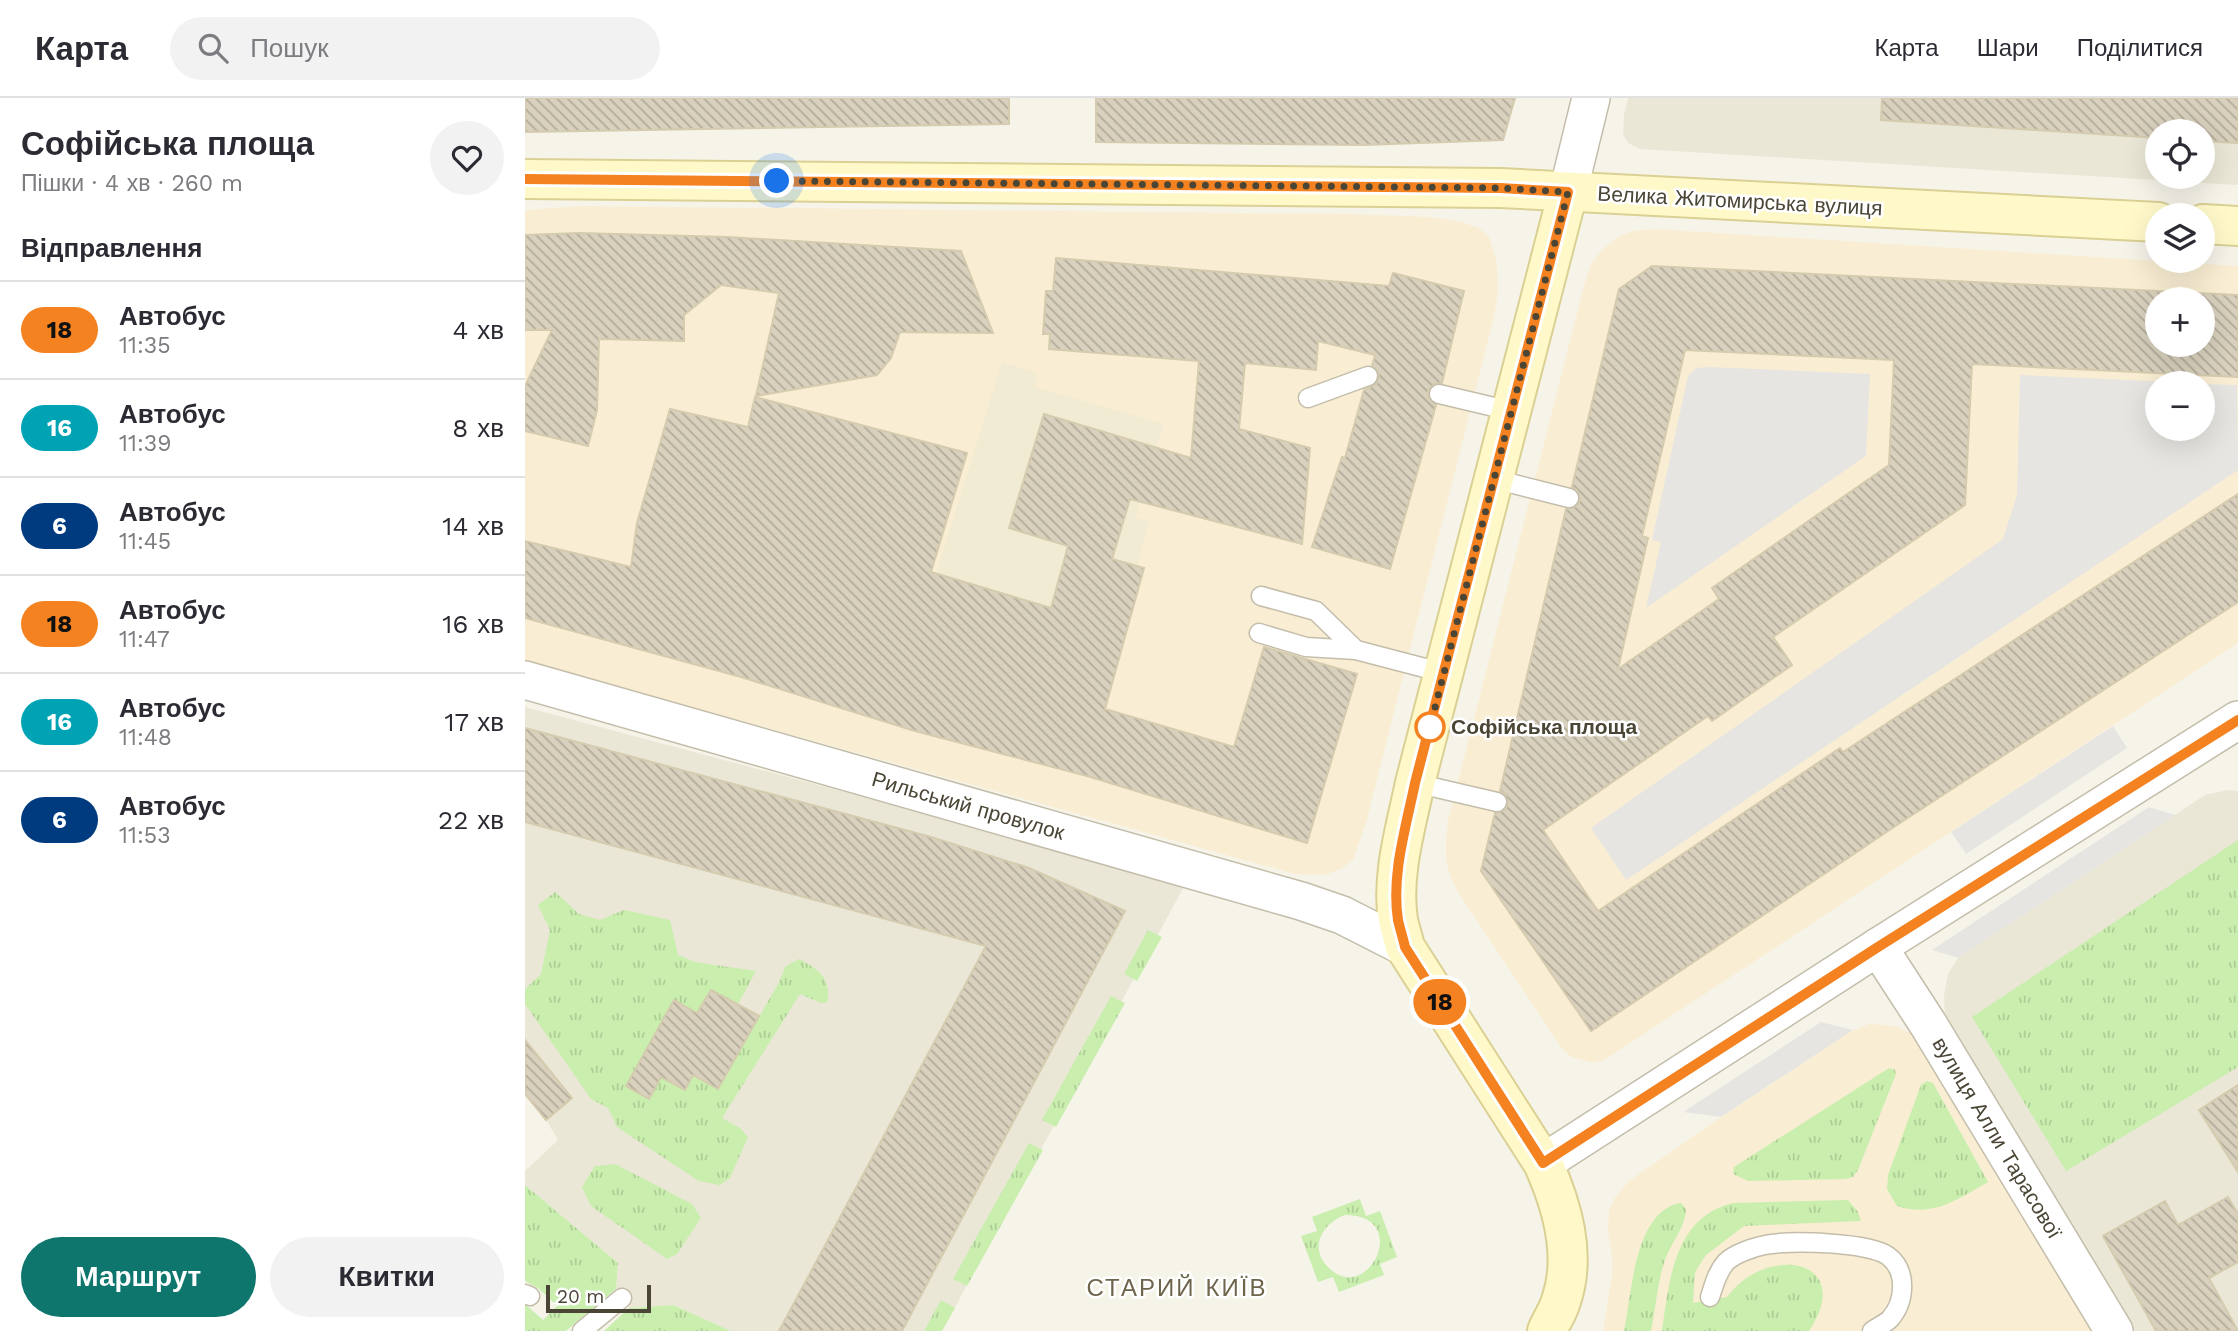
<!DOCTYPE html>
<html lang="uk">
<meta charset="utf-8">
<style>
:root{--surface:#fff;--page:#f2f2f3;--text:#2b2b33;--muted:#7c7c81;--line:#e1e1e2;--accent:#0f766e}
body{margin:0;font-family:"Work Sans",sans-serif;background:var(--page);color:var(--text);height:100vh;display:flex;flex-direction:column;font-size:26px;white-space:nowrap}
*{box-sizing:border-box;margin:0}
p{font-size:23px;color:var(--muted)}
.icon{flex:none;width:38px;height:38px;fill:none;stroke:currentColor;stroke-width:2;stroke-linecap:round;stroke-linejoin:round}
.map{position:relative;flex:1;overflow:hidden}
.sheet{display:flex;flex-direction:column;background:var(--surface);width:525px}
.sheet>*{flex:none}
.badge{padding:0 14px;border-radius:23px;font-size:24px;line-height:46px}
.controls{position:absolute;left:1620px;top:21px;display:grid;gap:14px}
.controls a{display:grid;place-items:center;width:70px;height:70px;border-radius:50%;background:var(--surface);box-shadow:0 7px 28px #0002;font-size:35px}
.scale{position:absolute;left:21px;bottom:18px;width:105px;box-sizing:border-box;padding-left:7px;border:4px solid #4b4536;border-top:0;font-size:19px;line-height:24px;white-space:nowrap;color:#4b4536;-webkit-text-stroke:5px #fff;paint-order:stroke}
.you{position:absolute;width:35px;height:35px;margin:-18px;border:5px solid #fff;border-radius:50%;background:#1a73e8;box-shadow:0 0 0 10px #1a73e833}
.map>.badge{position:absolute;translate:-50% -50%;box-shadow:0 0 0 4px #fff}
h2{padding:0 21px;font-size:26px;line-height:63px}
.round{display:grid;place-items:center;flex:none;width:74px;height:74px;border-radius:37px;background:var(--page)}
.headline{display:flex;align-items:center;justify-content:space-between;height:119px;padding:0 21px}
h1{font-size:33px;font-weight:600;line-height:52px}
.action{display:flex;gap:14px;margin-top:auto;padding:14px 21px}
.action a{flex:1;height:80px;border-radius:42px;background:var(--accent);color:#fff;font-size:28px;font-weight:600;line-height:80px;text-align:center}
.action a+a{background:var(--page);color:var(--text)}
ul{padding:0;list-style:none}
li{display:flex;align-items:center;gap:21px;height:98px;padding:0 21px;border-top:2px solid var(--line)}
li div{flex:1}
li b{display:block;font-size:26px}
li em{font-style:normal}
li .badge{min-width:77px;font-weight:700;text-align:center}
header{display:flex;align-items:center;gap:42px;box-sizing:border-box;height:98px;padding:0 35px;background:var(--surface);border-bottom:2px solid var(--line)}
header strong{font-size:33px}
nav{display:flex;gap:38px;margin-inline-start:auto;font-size:24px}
.search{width:490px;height:63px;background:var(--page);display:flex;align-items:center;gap:18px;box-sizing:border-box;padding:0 24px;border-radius:38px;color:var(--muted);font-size:26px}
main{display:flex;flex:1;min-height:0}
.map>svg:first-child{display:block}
.residential{fill:#eae7d6;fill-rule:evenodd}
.commercial{fill:#f9eed3;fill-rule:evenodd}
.education{fill:#f0ebd2}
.grass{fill:url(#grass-tufts);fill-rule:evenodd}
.parking{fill:#e7e5e1}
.building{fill:url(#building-back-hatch);stroke:#d5cbaf;stroke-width:2;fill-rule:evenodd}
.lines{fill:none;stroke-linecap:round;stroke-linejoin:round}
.lane-casing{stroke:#c3bdaa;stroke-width:21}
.street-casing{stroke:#c3bdaa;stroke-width:40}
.secondary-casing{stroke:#dbd094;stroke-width:42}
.lane{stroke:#fff;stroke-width:18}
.street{stroke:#fff;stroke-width:37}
.secondary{stroke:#fff9ca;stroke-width:38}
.line-casing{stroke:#fff;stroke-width:16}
.line{stroke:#f58220;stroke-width:10}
.walk{stroke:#4b4536;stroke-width:7;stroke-dasharray:0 12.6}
.stop-dot{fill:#fff;stroke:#f58220;stroke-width:3.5}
.labels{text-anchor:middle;stroke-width:5;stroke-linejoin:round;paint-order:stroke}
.street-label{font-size:21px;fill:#4b4536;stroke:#fff}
.stop-label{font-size:21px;font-weight:bold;fill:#4b4536;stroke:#fff;text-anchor:start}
.quarter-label{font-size:24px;letter-spacing:2px;fill:#6f654c;stroke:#fff}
</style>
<header>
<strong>Карта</strong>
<div class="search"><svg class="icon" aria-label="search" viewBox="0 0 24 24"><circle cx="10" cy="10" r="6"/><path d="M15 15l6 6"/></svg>Пошук</div>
<nav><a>Карта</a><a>Шари</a><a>Поділитися</a></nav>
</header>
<main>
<section class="sheet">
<div class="headline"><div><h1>Софійська площа</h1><p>Пішки · 4 хв · 260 m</p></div><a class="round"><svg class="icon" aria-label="heart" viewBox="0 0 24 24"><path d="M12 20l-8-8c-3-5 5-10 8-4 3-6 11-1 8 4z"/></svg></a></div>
<h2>Відправлення</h2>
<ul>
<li><span class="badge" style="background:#f58220;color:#111">18</span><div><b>Автобус</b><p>11:35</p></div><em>4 хв</em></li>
<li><span class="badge" style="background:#00a3b4;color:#fff">16</span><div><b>Автобус</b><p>11:39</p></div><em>8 хв</em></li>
<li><span class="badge" style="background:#003b80;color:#fff">6</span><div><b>Автобус</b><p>11:45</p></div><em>14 хв</em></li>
<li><span class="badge" style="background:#f58220;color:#111">18</span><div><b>Автобус</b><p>11:47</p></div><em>16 хв</em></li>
<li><span class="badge" style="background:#00a3b4;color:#fff">16</span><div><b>Автобус</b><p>11:48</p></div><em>17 хв</em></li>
<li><span class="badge" style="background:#003b80;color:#fff">6</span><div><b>Автобус</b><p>11:53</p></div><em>22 хв</em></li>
</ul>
<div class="action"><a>Маршрут</a><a>Квитки</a></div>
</section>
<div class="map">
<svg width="1713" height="1233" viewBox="0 0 1713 1233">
<defs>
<pattern id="grass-tufts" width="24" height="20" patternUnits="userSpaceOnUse" patternTransform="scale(1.75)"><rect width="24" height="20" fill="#c9eeae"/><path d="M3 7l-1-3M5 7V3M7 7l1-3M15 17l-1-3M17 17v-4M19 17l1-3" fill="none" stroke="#aecd96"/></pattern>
<pattern id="building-back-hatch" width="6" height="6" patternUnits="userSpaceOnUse" patternTransform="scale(1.75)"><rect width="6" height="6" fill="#d9d1bd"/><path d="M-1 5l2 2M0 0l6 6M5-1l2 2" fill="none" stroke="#b2ab9a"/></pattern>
</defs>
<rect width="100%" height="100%" fill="#f6f4e9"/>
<g class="residential">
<path d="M1103,0H1713V87L1115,51L1103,45L1098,36L1099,17ZM1633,33H1678V79H1633Z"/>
<polygon points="0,609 661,785 417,1233 206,1233 148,1207 104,1210 91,1191 93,1165 0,1087 0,1073 33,1042 21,1022 0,996"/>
<polygon points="1703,692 1713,693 1713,1233 1608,1233 1425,930 1420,915 1419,898 1423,876 1433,860 1680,697"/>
</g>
<g class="commercial">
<polygon points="59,108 822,116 907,119 936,124 954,130 964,139 972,165 973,194 969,219 841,725 828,762 816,771 800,777 770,776 0,563 0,112"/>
<path d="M1130,131L1713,168V545L1081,961L1069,965L1047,959L1037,951L934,796L926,780L921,762V742L923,723L1060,184L1066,166L1076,153L1092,139L1108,133ZM1633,201H1678V247H1633ZM1633,285H1678V331H1633Z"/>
<polygon points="1344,926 1370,928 1387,936 1401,952 1572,1233 1078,1233 1087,1177 1087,1159 1083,1134 1084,1112 1091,1098 1104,1083 1196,1019 1328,932"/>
</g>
<polygon class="education" points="477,264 512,275 509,289 639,326 610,420 624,424 608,485 526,510 411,476"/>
<g class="grass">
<polygon points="1713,742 1713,969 1541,1073 1447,919"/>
<path d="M30,794L54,816L75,822L99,812L145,822L153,857L170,864L231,873L213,906L186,892L172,915L149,902L101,988L124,1001L136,979L160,992L168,977L193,991L253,886L261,868L274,861C293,871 307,880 302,904L296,905L275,896L197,1020L215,1030L223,1039L205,1080L195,1087L174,1083L92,1029L83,1010L66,1001L0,906V891L16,876L25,832L13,807Z"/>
<polygon points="623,832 637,839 612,883 599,876"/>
<polygon points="586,898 600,905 531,1029 517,1022"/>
<polygon points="1364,970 1370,972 1371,976 1333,1072 1328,1079 1320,1081 1223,1083 1208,1076 1209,1069"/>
<path d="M1402,983L1408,985L1463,1084C1433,1101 1408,1120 1372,1108L1362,1091L1363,1077L1396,987Z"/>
<polygon points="504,1045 518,1052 442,1188 428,1181"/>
<polygon points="90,1066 167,1106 176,1120 152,1156 142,1161 66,1108 57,1089 70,1068"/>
<polygon points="0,1087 93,1165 91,1191 41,1233 0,1233 0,1206 18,1222 32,1208 13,1190 0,1183"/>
<path d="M835,1101L841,1118L855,1113L872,1159L855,1166L859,1177L814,1194L808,1179L793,1184L776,1138L792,1133L787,1119ZM820,1117C889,1117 841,1211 802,1168C784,1149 798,1125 820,1117Z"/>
<path d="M1323,1102L1333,1114L1336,1123L1219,1128L1181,1157L1170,1174L1168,1205L1202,1199C1243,1144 1332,1162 1284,1233H1137C1144,1183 1149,1119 1208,1105Z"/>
<path d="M1156,1105L1161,1111C1161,1128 1146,1145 1140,1162C1132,1185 1131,1210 1126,1233H1099C1107,1196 1109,1112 1156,1105Z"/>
<polygon points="416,1202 430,1210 417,1233 399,1233"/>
<polygon points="148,1207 206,1233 79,1233 104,1210"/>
</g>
<g class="parking">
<polygon points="1183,269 1345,276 1341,358 1121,510 1136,444 1127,442 1163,278 1171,270"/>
<polygon points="1495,277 1669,285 1633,285 1633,331 1678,331 1678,286 1712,287 1713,372 1101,782 1066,730 1478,441 1492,397"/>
<polygon points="1588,628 1602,650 1441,756 1426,734"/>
<polygon points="1624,709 1650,717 1433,860 1407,852"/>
<polygon points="1296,924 1328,932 1196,1019 1158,1014"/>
</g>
<g class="building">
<polygon points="0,0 484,0 484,26 0,34"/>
<polygon points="571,0 990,0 978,42 838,47 571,44"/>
<polygon points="1357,0 1713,0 1713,45 1678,43 1678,33 1633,33 1633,40 1356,22"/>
<polygon points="54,135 203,139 436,153 468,235 375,234 366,260 352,277 231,298 254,195 196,187 159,217 159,243 74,241 72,312 63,348 0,333 0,288 27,232 0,232 0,137"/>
<polygon points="531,160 864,188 868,175 939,193 917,285 910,285 903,293 903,300 911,307 865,471 787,449 817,359 820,360 839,292 851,286 854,279 853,273 847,268 850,257 793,243 791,272 720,265 714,331 785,350 777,446 605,401 587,461 619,470 580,611 709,649 739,549 832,576 782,745 562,678 390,633 216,579 0,520 0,443 106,469 112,425 145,311 223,329 230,299 442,355 406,474 526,510 543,448 484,430 519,316 666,360 674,263 524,251 525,236 518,236 521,193 528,193"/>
<path d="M1127,168L1713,197V279L1447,266L1440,407L1248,539L1267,567L1187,623L1183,618L1018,732L1073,813L1315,650L1318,654L1713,396V504L1369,729L1066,933L956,773L970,715L980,712L983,706L980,696L975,693L1041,411L1052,408L1055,402L1052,392L1047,389L1094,191ZM1633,201H1678V247H1633ZM1160,252L1369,262L1364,367L1187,490L1194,501L1093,571L1123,440L1117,438Z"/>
<polygon points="0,630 406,739 504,770 600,813 377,1233 254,1233 461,848 0,724"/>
<polygon points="186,892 234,918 193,991 168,977 160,992 136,979 124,1001 101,988 149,902 172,915"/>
<polygon points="0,942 47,1000 21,1022 0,996"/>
<polygon points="1713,987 1713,1074 1674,1012"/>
<polygon points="1703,1099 1713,1116 1713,1164 1684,1180 1713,1233 1631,1233 1578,1138 1640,1103 1653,1127"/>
</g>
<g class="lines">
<defs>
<g id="lane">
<polyline points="914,296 986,313"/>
<polyline points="783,300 843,278"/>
<polyline points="969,381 1044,400"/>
<polyline points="736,498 791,513 831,552"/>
<polyline points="734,535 781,549 831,552 919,575"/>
<polyline points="890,685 972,704"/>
<polyline points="0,1196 5,1198"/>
<path d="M1185,1199C1189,1187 1192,1174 1201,1164C1209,1156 1229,1149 1240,1147C1263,1142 1345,1144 1363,1158C1383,1173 1380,1204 1365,1221C1360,1226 1352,1229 1347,1233"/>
<polyline points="57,1233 97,1200"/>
</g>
<g id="street">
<polyline points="1043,94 1066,0"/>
<polyline points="0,582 776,803 817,817 880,849"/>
<polyline points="1353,849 1403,926 1589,1233"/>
<polyline points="1018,1065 1353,849 1713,622"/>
</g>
<g id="secondary">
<polyline points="0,81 975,90 1633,124"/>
<polyline points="1678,126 1713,128"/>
<path d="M1022,1233C1026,1223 1033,1214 1036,1203C1052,1157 1037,1107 1018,1065L880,849C878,840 875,831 873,822C866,777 881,729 890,685L1043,94"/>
</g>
</defs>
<use href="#lane" class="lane-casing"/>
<use href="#street" class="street-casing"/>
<use href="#secondary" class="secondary-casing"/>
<use href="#lane" class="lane"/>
<use href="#street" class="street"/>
<use href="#secondary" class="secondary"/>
</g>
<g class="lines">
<defs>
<path id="line" d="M0,81L975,90L1043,94L890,685C881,729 866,777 873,822C875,831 878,840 880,849L1018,1065L1353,849L1713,622"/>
</defs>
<use href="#line" class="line-casing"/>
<use href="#line" class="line"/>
<polyline class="walk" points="252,83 975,90 1043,94 905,629"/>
</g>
<circle class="stop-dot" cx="905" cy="629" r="14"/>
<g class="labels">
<g class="street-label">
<text transform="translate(1215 103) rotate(3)" y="7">Велика Житомирська вулиця</text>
<text transform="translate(443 708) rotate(16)" y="7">Рильський провулок</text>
<text transform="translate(1472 1040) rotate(59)" y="7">вулиця Алли Тарасової</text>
</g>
<g class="stop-label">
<text x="926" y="636">Софійська площа</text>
</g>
<g class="quarter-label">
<text x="652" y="1198">СТАРИЙ КИЇВ</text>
</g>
</g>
</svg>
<div class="controls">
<a><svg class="icon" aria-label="locate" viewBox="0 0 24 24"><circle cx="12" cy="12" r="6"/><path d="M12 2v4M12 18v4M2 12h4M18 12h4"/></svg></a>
<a><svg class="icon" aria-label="layers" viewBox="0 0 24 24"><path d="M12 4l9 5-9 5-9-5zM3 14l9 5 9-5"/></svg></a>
<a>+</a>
<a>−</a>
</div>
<div class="scale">20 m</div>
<div class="you" style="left:252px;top:83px"></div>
<b class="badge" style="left:915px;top:904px;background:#f58220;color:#111">18</b>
</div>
</main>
